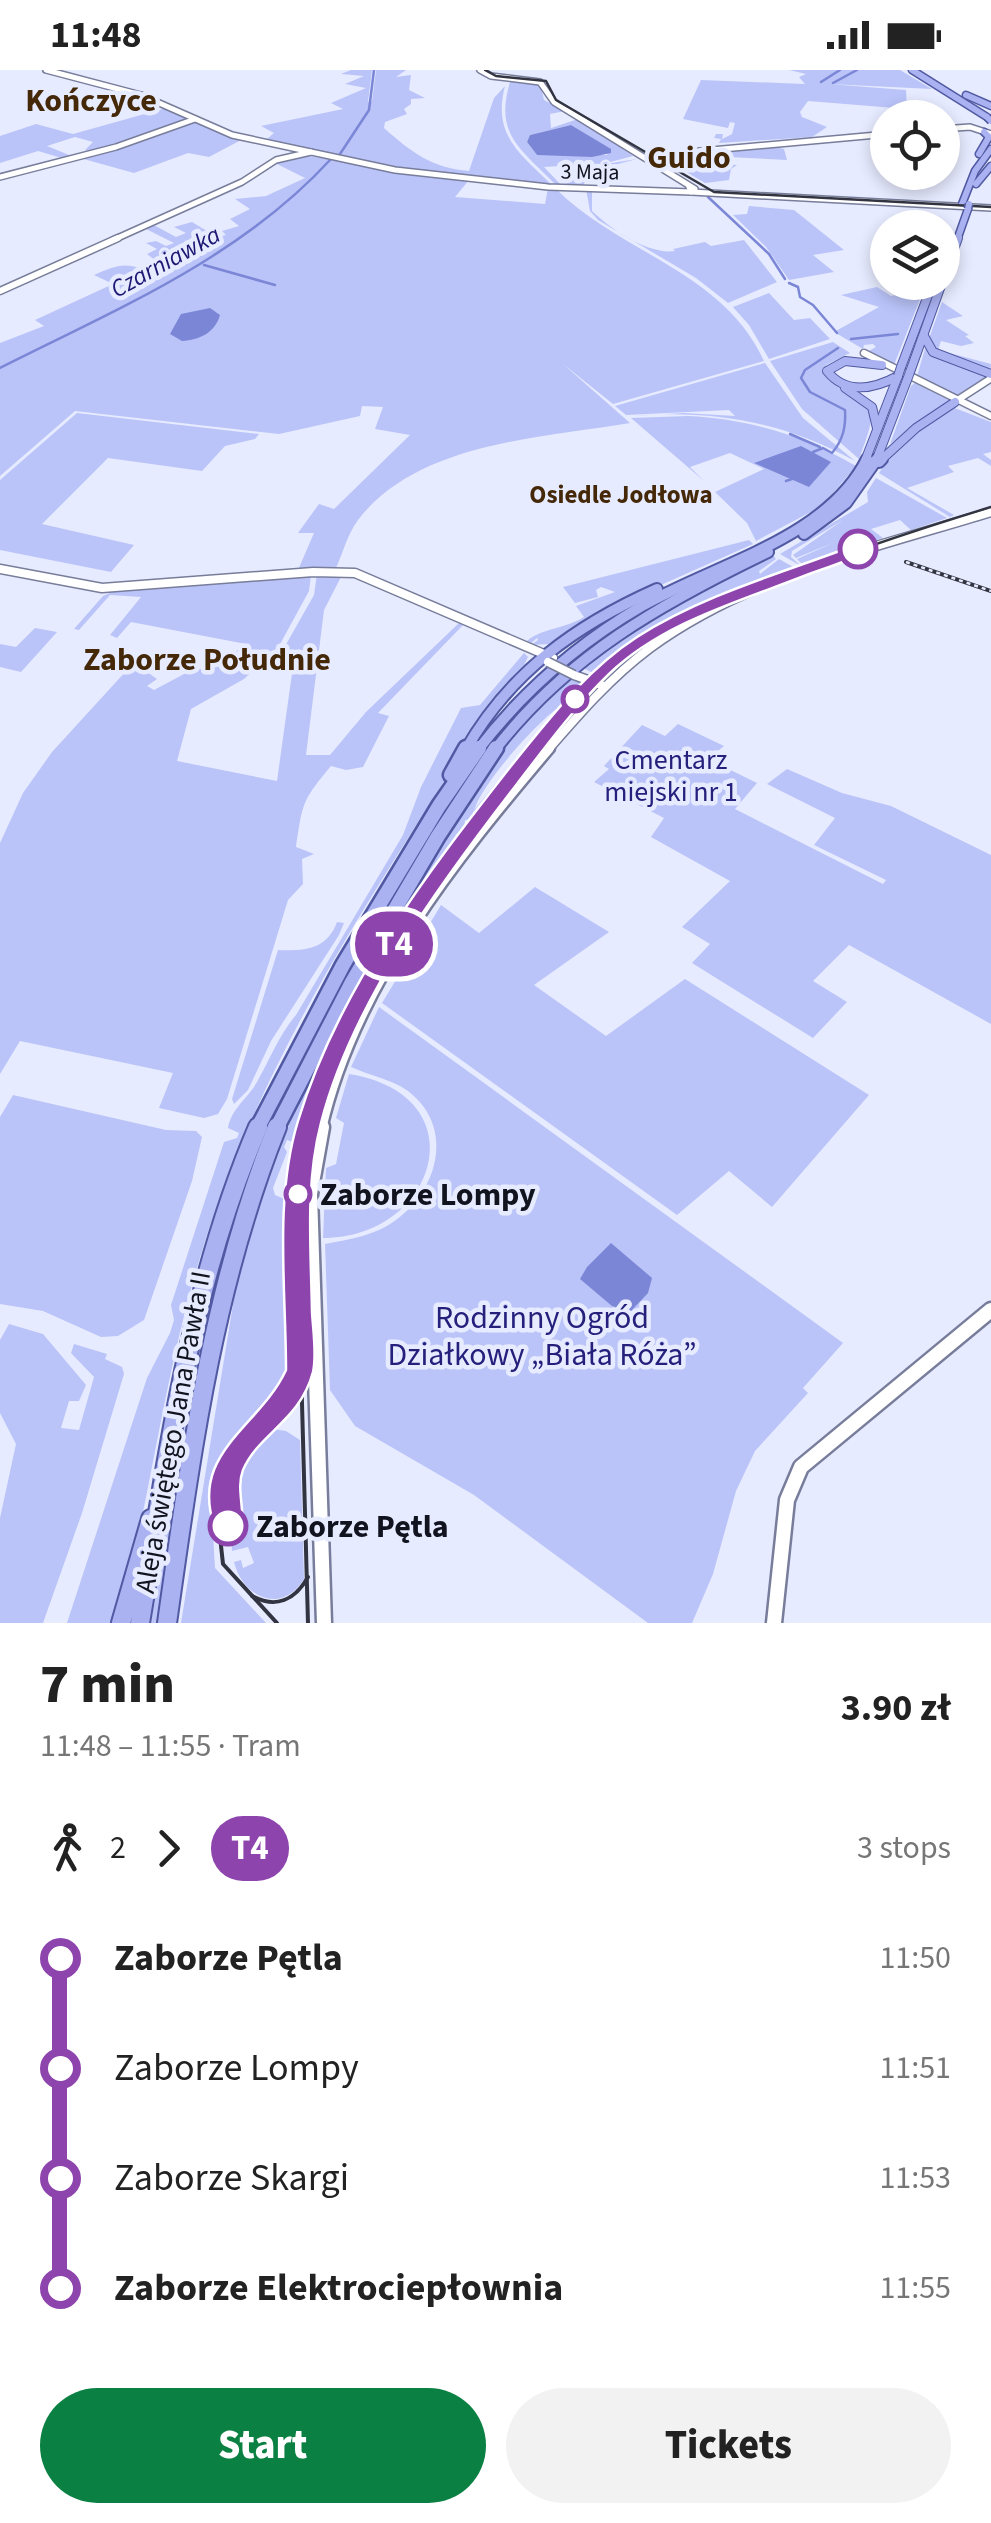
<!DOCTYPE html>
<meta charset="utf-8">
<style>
:root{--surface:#fff;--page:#f2f2f2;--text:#222;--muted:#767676;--accent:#0b8043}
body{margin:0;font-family:"Source Sans 3",sans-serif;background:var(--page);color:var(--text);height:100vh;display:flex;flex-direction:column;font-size:38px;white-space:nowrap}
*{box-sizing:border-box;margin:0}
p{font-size:32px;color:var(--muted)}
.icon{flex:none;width:55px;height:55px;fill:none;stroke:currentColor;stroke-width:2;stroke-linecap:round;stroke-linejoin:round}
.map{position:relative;height:1553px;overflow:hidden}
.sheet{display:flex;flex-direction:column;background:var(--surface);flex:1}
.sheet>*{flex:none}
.badge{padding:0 20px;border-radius:32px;font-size:35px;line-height:65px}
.buttons{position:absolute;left:870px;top:30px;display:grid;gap:20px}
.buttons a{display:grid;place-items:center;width:90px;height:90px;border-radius:50%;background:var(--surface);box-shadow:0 5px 15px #0003;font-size:50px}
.map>.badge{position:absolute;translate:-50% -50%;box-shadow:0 0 0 5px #fff}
.legs{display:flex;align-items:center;gap:15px;height:110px;padding:0 40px;font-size:32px}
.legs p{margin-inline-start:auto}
.overview{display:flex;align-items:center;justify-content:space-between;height:170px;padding:0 40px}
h1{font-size:55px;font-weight:800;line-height:75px}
.button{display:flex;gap:20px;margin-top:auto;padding:20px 40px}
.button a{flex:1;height:115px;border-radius:60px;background:var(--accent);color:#fff;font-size:40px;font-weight:800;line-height:115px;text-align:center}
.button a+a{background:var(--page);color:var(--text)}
ul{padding:0 40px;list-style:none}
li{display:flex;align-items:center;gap:35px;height:110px;font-size:38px}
li i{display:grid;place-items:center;width:15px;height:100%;margin:0 12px;background:currentColor}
li i::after{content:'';width:25px;height:25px;margin:-12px;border:8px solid;border-radius:50%;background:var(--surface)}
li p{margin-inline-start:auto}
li:first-child i{background:linear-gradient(#0000 50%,currentColor 0)}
li:last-child i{background:linear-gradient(currentColor 50%,#0000 0)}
.status{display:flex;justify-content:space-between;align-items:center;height:70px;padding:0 50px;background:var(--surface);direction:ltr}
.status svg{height:28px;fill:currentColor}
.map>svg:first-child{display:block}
.green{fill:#bac4f9;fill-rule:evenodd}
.water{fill:#7b87d6}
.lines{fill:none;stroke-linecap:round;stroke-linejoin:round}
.stream{stroke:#7b87d6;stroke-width:2.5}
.tertiary-far4-casing{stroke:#777d9a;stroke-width:8}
.tertiary-far3-casing{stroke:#777d9a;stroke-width:9}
.tertiary-far2-casing{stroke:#777d9a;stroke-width:11}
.tertiary-far1-casing{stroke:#777d9a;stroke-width:15}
.tertiary-casing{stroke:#777d9a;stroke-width:19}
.secondary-casing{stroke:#777d9a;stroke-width:8}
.primary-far4-casing{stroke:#5059a1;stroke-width:9}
.primary-far3-casing{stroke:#5059a1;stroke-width:10}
.primary-far2-casing{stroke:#5059a1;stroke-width:14}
.primary-far1-casing{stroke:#5059a1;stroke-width:19}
.primary-casing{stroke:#5059a1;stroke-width:22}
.tertiary-far4{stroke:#fff;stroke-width:5}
.tertiary-far3{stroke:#fff;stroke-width:6}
.tertiary-far2{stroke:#fff;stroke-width:8}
.tertiary-far1{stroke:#fff;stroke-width:10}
.tertiary{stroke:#fff;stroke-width:14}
.secondary{stroke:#fff;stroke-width:5}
.primary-far4{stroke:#aab2f1;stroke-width:6}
.primary-far3{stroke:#aab2f1;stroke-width:8}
.primary-far2{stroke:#aab2f1;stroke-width:10}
.primary-far1{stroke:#aab2f1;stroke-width:14}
.primary{stroke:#aab2f1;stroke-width:18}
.tram-far1{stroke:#323541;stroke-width:2.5}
.tram{stroke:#323541;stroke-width:4}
.rail-casing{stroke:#323541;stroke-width:4}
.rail{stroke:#e7ebff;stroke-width:2.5;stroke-dasharray:4;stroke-linecap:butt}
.tertiary-bridge-casing{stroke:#777d9a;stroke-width:11;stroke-linecap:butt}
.primary-bridge-far1-casing{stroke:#5059a1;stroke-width:9;stroke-linecap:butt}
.primary-bridge-casing{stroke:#5059a1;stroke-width:10;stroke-linecap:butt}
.tertiary-bridge{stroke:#fff;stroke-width:8}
.primary-bridge-far1{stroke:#aab2f1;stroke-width:6}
.primary-bridge{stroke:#aab2f1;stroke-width:8}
.line-1{fill:#8e44ad;stroke:#fff;stroke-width:2.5}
.stop-1-dot{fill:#fff;stroke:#8e44ad;stroke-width:5}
.labels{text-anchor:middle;stroke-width:9;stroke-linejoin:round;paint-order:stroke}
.far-street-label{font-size:22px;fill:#11131e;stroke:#e7ebff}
.far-water-label{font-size:25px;font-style:italic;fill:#1e1672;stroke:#e7ebff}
.far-neighbourhood-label{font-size:25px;font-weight:bold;fill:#442808;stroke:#e7ebff}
.park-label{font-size:28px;fill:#24207c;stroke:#e7ebff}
.street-label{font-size:28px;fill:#11131e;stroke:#e7ebff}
.far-district-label{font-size:32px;font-weight:bold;fill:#442808;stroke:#e7ebff}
.quarter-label{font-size:32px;font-weight:bold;fill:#442808;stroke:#e7ebff}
.near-stop-label{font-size:32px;font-weight:bold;fill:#11131e;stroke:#e7ebff;text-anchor:start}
.near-park-label{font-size:32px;fill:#24207c;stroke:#e7ebff}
</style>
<div class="status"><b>11:48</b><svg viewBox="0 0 49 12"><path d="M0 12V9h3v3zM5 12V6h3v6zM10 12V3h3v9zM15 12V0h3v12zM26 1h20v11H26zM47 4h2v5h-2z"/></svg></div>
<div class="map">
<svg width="991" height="1553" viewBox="0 0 991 1553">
<rect width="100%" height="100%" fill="#e7ebff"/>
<g class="green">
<path d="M351,0H372L368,32L372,31L376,0H406L396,7L411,5L409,20L425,28L411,29V34L404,39L407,44L385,52L384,58C411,82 432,98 469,101L494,28L505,16C492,65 520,84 552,115L403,99L267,69L274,63L261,56L343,39L331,33L366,18L345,14L364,6L341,4Z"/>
<polygon points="789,0 900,0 932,19 828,14 906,20 907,39 808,31 800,42 802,47 827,57 812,67 719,73 721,69 714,68 716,64 723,64 722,69 732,64 735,53 730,52 728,58 683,49 701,10 805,14 799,7 806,4"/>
<path d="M511,9L540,14L544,30L565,41L550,44L551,58L578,49L633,86L599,95L637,89L591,101L582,117L563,114L565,109L584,104L576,95L544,97L562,116L556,115C520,78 493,64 511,9ZM571,55L610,79L607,85H537L527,72L530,65Z"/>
<polygon points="166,38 190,49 92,82 85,80 93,72 75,67 47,76 74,87 65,89 38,81 0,93 0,66 36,54 73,64"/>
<polygon points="193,51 241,70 209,87 188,83 134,103 80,88"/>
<polygon points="771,76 784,79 787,90 728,87 724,94 737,95 731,99 729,110 705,113 668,91 669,87"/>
<path d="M301,85L469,110L455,127L545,134L548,118L556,119C620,183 724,202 764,291L613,334L563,294L630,353C542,368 418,372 358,450C347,465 343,483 336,498L298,500L314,463H298L319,434L334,439L410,365L375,359L383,337L362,336L360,346L279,364L75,341L0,406V273L44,256L35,250L113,214L94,205C113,197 124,191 144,200L160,194L147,184L157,179L146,173L156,171L166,176L174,173L142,157L150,153L176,167L186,163L174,157L192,152L217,167L226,165L222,161L239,156L230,149L250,139L235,129L266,126L305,108L275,93Z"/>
<path d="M586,119H592V141C611,159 648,185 675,181L673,179L705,172L711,176L744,170L777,212L728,233L696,208L598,150L590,141Z"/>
<polygon points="749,136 794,140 844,180 813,185 834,202 789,210 766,177 733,145 747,144"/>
<polygon points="906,213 924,219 894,295 867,282 876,277 873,274 864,275 863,279 834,262 879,237 841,225 877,217 891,226 900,224 888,216"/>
<polygon points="769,223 794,250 810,248 830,269 769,289 749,255 733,237"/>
<polygon points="942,232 963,246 946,250 969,265 965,266 974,273 961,276 941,271 938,280 991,294 990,305 958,326 917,306 925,279 929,280 927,274"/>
<path d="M833,272L850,283L826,295L824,305C866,344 886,320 859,389L802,339L770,291Z"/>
<path d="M765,293L803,348L855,391C785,352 712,339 632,346L684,343L735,346L729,340L626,345L615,336Z"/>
<polygon points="915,313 951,331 890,374 911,316"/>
<polygon points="952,337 991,352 991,382 983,384 991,390 991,396 978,388 948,396 954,402 907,418 954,445 950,447 879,403 898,375"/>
<polygon points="77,343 259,364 255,369 225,376 202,401 108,388 42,454 134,475 111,502 0,480 0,410"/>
<path d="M688,346C749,349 802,365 856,396L822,436L756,471L747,453L715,422L764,399L730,383L690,397L704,411L631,348Z"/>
<polygon points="876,408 947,448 911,460 900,450 871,459 883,468 803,495 797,489 835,472 796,488 793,485 843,450 792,481 791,487 801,496 780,484 868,432 867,422"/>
<path d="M749,470L753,474L607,539L549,574L531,575L538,570L537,568L531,573L527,571C540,559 567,558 584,547L576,536L615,522L601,517L596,520L598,527L575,533L563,517Z"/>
<path d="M773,485L776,489L759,501L760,504L779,489L795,498L661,558L596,604L599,599L593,603L581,597C639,551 706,517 773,485Z"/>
<path d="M317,504L342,505L324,540L306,685H330L366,642L459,553L463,555L378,643L389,646L363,697L346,700L331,696C301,732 303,733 296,777L314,784L302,789L303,814L288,830L227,1029L218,1044L204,1048L159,1038L173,1003L20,971L0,1004V773L23,723L52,682L127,600L147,602L157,609L147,616L154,620L186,603L218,594L246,574L131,552L117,568L110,565L141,527L110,525L79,560L74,559L103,526L114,521L311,505L309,521L279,576L244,609L191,639L177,691L277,711L295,582L284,578L314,525Z"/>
<polygon points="35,558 57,562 21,602 0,597 0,574 16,577"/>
<path d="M524,583L528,587L524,595C484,638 463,683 431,732C338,877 248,1025 199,1191C163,1310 150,1434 117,1553H67L147,1308L170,1263L174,1250L171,1235L224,1072L237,1068L239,1063L228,1058C231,1038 249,1028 258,1010C271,987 279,965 296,945L403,765L421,717L461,638L480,635Z"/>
<path d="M569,607L582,613L566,628L567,636L466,764L477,747L474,740L558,638C538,651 470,725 473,749L465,750L464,760L455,765L462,768C391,872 326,965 298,1090L293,1072L287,1070L284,1077L287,1082L273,1118L275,1125L289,1131L293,1151L294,1290L290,1317L219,1389L210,1413L215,1498L266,1553H181L237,1210L254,1147L293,1044L330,968L475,718L522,655Z"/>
<polygon points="678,654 724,676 708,689 757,713 735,739 883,814 886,810 814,775 835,748 767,714 787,699 842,723 891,736 991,785 991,954 849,875 813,911 847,932 813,968 692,893 710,874 682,857 730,811 651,767 664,748 594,712 609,699 604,696 642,655 665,666"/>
<polygon points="535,817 609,862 534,915 606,966 685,909 869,1025 772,1137 729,1101 677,1145 382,933 441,835 479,863"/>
<path d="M337,852L344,853L339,865L271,971L248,1020L234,1034L232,1029L278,880C304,881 327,880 337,852Z"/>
<path d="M379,937L843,1273L803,1318L808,1323L755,1381L736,1421L713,1504L692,1553H648L474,1425L355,1356L330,1320L325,1174C346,1170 366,1167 385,1157C435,1130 459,1060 408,1021C391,1009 368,1005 351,997Z"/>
<path d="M349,1004C480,1025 438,1168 323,1168L326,1098L336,1094L344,1053L336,1048Z"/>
<polygon points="13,1025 166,1060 196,1061 202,1067 192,1111 144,1250 118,1266 101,1267 43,1241 0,1234 0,1047"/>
<polygon points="256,1076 260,1077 213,1235 157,1553 151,1553 198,1276 210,1221"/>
<polygon points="9,1254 43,1264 86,1315 79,1331 69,1331 61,1358 79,1360 94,1307 71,1283 74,1274 107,1284 105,1289 122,1297 124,1304 82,1443 43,1553 0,1553 0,1448 16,1374 0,1343 0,1270"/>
<path d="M272,1359L286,1361L300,1370L304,1509C282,1545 243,1528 234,1492L241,1490L243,1498L254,1493L248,1477L232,1481C230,1436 217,1376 272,1359Z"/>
</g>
<g class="water">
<polygon points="571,55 611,79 611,83 592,87 537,85 527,72 530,65"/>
<path d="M210,238L220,245C215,263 199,270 182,271L170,264L181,244Z"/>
<polygon points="801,376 831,392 809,417 754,393"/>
<polygon points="611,1173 652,1208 648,1223 630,1242 612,1236 580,1209 587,1197"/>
</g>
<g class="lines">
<g class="stream">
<polyline points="821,12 840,0"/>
<polyline points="833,13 857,0"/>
<polyline points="340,84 369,40 374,0"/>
<polyline points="708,127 769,184 785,209"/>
<polyline points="204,195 275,215"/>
<polyline points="789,213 798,217 800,227 813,235 837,263"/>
<polyline points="851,269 898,264"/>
<path d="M0,298C117,239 240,188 330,90"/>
<polyline points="790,364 820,377"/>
<path d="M813,382L823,378L832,383C843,370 846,357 845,340L810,322L801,308L805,300L838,278"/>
<polyline points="786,411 792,409"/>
</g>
<defs>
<g id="tertiary-far4">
<polyline points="0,107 116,77 195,49"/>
<polyline points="689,117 691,122 991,138"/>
<polyline points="113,170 242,112 276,90 311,82"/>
</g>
<g id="tertiary-far3">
<polyline points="0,221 118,168"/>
<polyline points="864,283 991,346"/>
<polyline points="956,331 990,309"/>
</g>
<g id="tertiary-far2">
<polyline points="0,499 102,518 313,502 355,503 553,588"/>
<polyline points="574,605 604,616"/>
<path d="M547,681C579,644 611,607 650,578C748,506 877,477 991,442"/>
</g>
<path id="tertiary-far1" d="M321,1059C354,914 455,789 549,678"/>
<g id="tertiary">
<polyline points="322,1057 310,1124 324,1553"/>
<polyline points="774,1553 787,1430 801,1397 991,1240"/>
</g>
<g id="secondary">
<polyline points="46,0 141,25 232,65 395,100 548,117 691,122 695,119 554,32 540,12 491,6 480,0"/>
<polyline points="942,59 970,57 991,64"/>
<polyline points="650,91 678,83 888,64"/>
</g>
<g id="primary-far4">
<polyline points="912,0 987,47"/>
<polyline points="966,25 991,36"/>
<polyline points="979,84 989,67 984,62"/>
<polyline points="976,114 991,96"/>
<polyline points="962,134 975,101 991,79"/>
<polyline points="957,170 968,139"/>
</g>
<g id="primary-far3">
<polyline points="924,266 933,282 991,304"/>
<path d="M882,295L845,291L827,301C846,325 874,319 898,306"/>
<polyline points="901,297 933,212"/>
<polyline points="910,302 958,168"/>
<polyline points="845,318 872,337 877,358"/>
<polyline points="865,391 898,306"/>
<polyline points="876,391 907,310"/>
<polyline points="880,391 916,358 955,332"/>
</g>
<g id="primary-far2">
<polyline points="879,392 882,389"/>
<polyline points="804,464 846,433 877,389"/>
<path d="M465,681C510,602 576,555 657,519"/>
<path d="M477,681C523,621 577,574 642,536C715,494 827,469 867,389"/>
<path d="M494,681C567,586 662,533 768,482"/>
</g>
<g id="primary-far1">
<polyline points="451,705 466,678"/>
<polyline points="257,1059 343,895 439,736 479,678"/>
<polyline points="276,1059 352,912 438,766 496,678"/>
</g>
<g id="primary">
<polyline points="121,1553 151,1449"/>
<path d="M140,1553C168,1384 190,1216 258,1057"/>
<path d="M167,1553C191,1384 213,1216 277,1057"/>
</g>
</defs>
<use href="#tertiary-far4" class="tertiary-far4-casing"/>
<use href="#tertiary-far3" class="tertiary-far3-casing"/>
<use href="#tertiary-far2" class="tertiary-far2-casing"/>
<use href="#tertiary-far1" class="tertiary-far1-casing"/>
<use href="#tertiary" class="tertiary-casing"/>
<use href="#secondary" class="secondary-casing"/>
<use href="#primary-far4" class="primary-far4-casing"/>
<use href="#primary-far3" class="primary-far3-casing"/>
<use href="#primary-far2" class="primary-far2-casing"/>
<use href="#primary-far1" class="primary-far1-casing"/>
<use href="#primary" class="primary-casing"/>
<use href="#tertiary-far4" class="tertiary-far4"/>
<use href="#tertiary-far3" class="tertiary-far3"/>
<use href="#tertiary-far2" class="tertiary-far2"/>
<use href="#tertiary-far1" class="tertiary-far1"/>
<use href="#tertiary" class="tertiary"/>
<use href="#secondary" class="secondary"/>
<use href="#primary-far4" class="primary-far4"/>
<use href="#primary-far3" class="primary-far3"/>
<use href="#primary-far2" class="primary-far2"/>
<use href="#primary-far1" class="primary-far1"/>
<use href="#primary" class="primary"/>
<g class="tram-far1">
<polyline points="485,0 496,6 546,11 556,30 714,122 991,137"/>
<path d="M309,1059C341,927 427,818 509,713C550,662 588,606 644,570C673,550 707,538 740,525C822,491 906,463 991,437"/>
</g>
<g class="tram">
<path d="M252,1526C276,1539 295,1530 308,1507"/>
<polyline points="277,1553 223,1494 215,1421 224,1394 285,1333 299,1303"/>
<polyline points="308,1553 297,1150 302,1088 310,1057"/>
</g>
<defs>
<polyline id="rail" points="906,492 991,521"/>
</defs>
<use href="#rail" class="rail-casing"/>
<use href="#rail" class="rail"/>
<defs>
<polyline id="tertiary-bridge" points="548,592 574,605"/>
<g id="primary-bridge-far1">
<polyline points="987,47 991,51"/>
<polyline points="968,139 969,134"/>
</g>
<g id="primary-bridge">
<polyline points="898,306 901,297"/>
<polyline points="907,310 910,302"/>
</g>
</defs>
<use href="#tertiary-bridge" class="tertiary-bridge-casing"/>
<use href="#primary-bridge-far1" class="primary-bridge-far1-casing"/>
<use href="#primary-bridge" class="primary-bridge-casing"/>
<use href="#tertiary-bridge" class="tertiary-bridge"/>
<use href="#primary-bridge-far1" class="primary-bridge-far1"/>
<use href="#primary-bridge" class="primary-bridge"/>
</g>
<path class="line-1" d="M853,476L866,479C850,492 824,498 804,506C738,532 662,553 609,604C575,637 546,676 517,714C441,812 352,932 321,1053C305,1114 311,1179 312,1242C313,1260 317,1285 313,1302C300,1351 258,1364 243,1400C235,1421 248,1445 239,1466L228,1471L218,1466C183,1384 259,1359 286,1300C286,1219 274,1129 298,1051C338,919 427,803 511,696C549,649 586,600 637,567C702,525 782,503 853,476Z"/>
<g class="stop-1-dot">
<circle cx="858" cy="479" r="18"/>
<circle cx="575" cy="629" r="12"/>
<circle cx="298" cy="1124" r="12"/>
<circle cx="228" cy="1456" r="18"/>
</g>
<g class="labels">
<g class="far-street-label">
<text transform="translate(590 101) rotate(1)" y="8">3 Maja</text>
</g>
<g class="far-water-label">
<text transform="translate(165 191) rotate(-29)" y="9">Czarniawka</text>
</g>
<g class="far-neighbourhood-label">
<text x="621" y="433">Osiedle Jodłowa</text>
</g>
<g class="park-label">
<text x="671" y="699">Cmentarz<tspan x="671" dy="32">miejski nr 1</tspan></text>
</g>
<g class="street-label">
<text transform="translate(172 1362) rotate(-80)" y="10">Aleja świętego Jana Pawła II</text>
</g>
<g class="far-district-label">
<text x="91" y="41">Kończyce</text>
<text x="689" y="98">Guido</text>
</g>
<g class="quarter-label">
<text x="207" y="600">Zaborze Południe</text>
</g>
<g class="near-stop-label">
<text x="320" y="1135">Zaborze Lompy</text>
<text x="256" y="1467">Zaborze Pętla</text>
</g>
<g class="near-park-label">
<text x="542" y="1258">Rodzinny Ogród<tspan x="542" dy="37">Działkowy „Biała Róża”</tspan></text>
</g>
</g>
</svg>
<div class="buttons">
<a><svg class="icon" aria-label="locate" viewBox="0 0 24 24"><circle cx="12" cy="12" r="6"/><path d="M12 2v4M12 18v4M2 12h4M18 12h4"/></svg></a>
<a><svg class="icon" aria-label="layers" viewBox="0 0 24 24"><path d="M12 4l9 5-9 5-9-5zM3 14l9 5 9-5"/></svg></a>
</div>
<b class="badge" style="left:394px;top:874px;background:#8e44ad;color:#fff">T4</b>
</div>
<section class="sheet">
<div class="overview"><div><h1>7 min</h1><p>11:48 – 11:55 · Tram</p></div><b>3.90 zł</b></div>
<div class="legs"><svg class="icon" aria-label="walk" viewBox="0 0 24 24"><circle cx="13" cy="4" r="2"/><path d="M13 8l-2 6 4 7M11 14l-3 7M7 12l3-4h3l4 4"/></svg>2<svg class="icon" aria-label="forward" viewBox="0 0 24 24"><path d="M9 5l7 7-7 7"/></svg><b class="badge" style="background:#8e44ad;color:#fff">T4</b><p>3 stops</p></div>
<ul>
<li><i style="color:#8e44ad"></i><b>Zaborze Pętla</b><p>11:50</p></li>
<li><i style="color:#8e44ad"></i><span>Zaborze Lompy</span><p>11:51</p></li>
<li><i style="color:#8e44ad"></i><span>Zaborze Skargi</span><p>11:53</p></li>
<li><i style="color:#8e44ad"></i><b>Zaborze Elektrociepłownia</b><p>11:55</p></li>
</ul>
<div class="button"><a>Start</a><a>Tickets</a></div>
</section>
